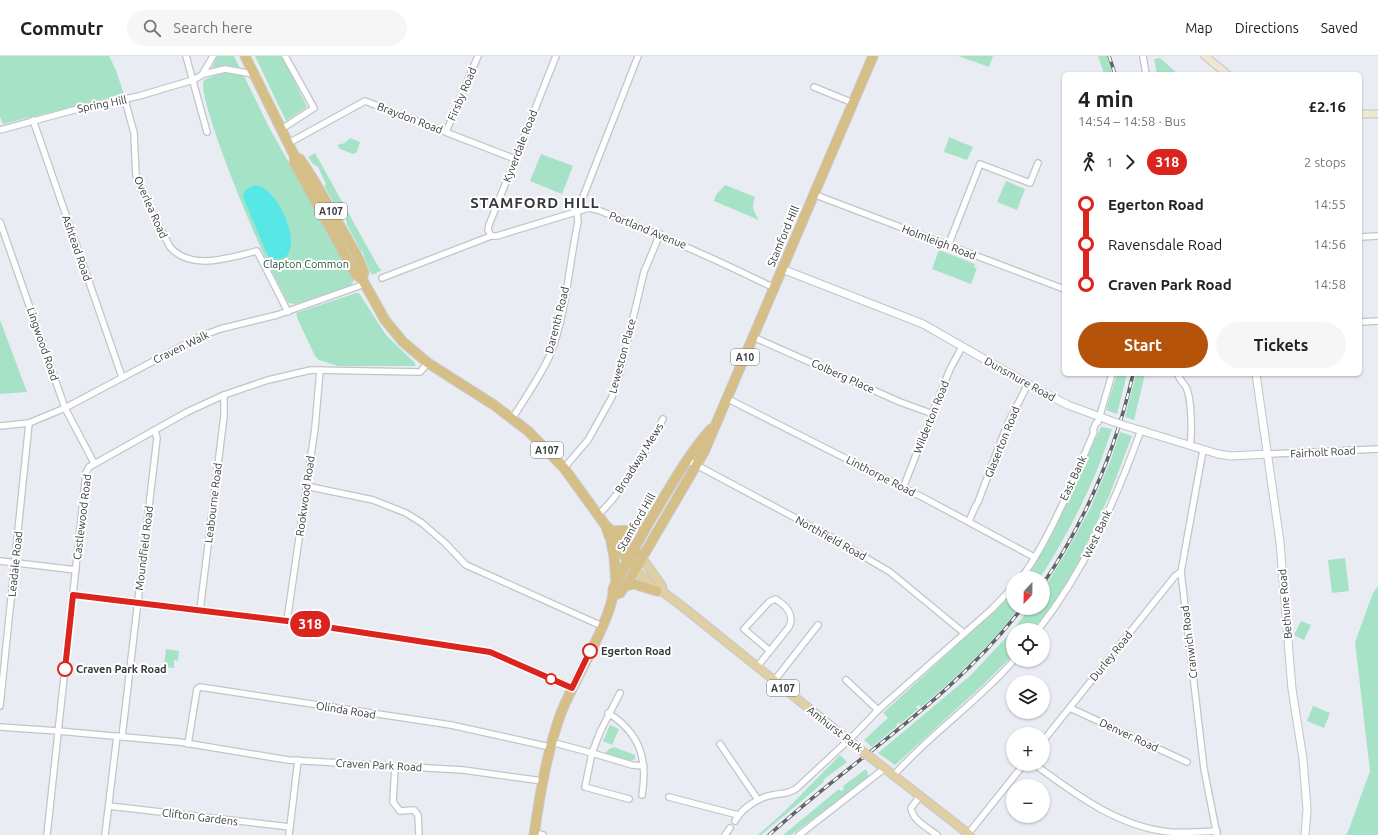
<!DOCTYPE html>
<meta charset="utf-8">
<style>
:root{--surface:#fff;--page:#f6f6f6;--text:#222;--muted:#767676;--line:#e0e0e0;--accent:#b45309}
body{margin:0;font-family:Ubuntu,sans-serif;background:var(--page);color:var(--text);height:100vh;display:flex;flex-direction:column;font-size:15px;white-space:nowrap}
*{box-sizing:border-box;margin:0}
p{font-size:13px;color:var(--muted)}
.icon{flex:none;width:22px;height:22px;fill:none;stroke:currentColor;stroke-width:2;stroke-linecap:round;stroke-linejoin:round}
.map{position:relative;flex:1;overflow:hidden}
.details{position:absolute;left:1062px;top:16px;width:300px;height:304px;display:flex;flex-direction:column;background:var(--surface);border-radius:6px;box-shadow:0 1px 3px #0004}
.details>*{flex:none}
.badge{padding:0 8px;border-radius:13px;font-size:14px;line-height:26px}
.needle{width:26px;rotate:202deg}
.controls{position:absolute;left:1006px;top:515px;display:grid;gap:8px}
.controls a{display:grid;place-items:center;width:44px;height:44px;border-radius:50%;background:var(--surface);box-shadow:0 1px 3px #0004;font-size:20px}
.map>.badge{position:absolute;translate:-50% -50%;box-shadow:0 0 0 2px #fff}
.legs{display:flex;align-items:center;gap:6px;height:44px;padding:0 16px;font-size:13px}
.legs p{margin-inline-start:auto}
.summary{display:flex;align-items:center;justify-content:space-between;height:68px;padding:0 16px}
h1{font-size:22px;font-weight:700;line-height:30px}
.button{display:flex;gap:8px;margin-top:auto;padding:8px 16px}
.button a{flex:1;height:46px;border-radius:24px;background:var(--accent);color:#fff;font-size:16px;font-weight:700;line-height:46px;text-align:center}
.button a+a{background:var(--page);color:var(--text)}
ul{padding:0 16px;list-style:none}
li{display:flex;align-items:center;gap:14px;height:40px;font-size:15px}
li i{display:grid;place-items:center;width:6px;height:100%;margin:0 5px;background:currentColor}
li i::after{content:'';width:10px;height:10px;margin:-5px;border:3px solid;border-radius:50%;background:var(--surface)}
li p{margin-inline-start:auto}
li:first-child i{background:linear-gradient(#0000 50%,currentColor 0)}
li:last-child i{background:linear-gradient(currentColor 50%,#0000 0)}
header{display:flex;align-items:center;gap:24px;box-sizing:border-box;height:56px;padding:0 20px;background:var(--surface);border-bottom:1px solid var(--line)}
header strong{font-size:19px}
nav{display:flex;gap:22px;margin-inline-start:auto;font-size:14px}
.search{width:280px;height:36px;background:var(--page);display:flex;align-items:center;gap:10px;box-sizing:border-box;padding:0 14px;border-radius:22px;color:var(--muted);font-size:15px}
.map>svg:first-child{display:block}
.green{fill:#a6e3c6}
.water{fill:#57e7e7}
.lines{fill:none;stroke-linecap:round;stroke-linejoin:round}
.minor-casing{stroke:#c1c5ca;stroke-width:8}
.tertiary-casing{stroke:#c1c5ca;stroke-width:9}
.secondary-casing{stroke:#c1c5ca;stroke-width:9}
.primary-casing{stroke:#c7c8c8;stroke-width:10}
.trunk-casing{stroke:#c7c8c8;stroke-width:11}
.minor{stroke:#fff;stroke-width:5.5}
.tertiary{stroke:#fff;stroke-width:7}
.secondary{stroke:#f0e7d1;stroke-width:7}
.primary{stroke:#e0cfa4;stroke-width:8}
.trunk{stroke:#d6bf86;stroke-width:9}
.rail-casing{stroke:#626568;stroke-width:3.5}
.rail{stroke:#fff;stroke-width:2;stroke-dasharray:6;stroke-linecap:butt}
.tertiary-bridge-casing{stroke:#c1c5ca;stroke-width:9;stroke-linecap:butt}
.primary-bridge-casing{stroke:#c7c8c8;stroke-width:10;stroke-linecap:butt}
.tertiary-bridge{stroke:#fff;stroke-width:7}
.primary-bridge{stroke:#e0cfa4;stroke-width:8}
.line-1-casing{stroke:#fff;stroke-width:9}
.line-1{stroke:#dc241f;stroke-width:6}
.stop-1-dot{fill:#fff;stroke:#dc241f;stroke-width:2}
.labels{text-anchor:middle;stroke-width:4;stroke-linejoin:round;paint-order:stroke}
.shield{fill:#fff;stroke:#747576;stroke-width:1}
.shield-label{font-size:10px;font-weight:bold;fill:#383a3c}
.street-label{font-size:11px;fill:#383a3c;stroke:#fff}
.park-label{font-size:11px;fill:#275542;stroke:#fff}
.stop-label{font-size:11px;font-weight:bold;fill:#383a3c;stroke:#fff;text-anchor:start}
.district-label{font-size:15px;font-weight:bold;letter-spacing:1px;fill:#383a3c;stroke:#fff}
</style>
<header>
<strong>Commutr</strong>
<div class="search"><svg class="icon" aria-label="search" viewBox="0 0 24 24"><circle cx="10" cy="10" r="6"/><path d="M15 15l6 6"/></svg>Search here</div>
<nav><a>Map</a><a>Directions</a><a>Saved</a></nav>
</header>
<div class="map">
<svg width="1378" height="779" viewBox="0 0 1378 779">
<rect width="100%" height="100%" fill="#e9ecf2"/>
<g class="green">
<polygon points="0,0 109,0 115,12 124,38 3,68 0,61"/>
<polygon points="217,0 234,0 240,12 220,10 212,12"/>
<polygon points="255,0 282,0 307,51 286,65"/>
<polygon points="958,0 993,0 989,11"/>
<polygon points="1098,0 1107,0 1113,18 1104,18"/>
<polygon points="1160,2 1178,18 1157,18 1154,3"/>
<path d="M223,16L239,17L244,20L270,73L354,224L351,230L296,248L288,247C282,234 275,222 269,209C257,186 195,39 204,24Z"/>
<polygon points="949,81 973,91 967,104 944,96"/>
<polygon points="350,82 360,86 357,96 353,98 340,93 337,89 345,87"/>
<polygon points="315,97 379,212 382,214 372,219 364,202 363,196 361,195 347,169 346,163 343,163 324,130 326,128 318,111 313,108 308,101"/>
<polygon points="541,98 573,110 562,138 530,125"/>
<polygon points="1006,125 1025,133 1017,154 997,146"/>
<path d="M725,129L755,141C751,152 754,156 759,164L714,145L716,139Z"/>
<polygon points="939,194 975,208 974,211 977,212 971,228 932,213"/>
<polygon points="356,237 359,237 386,279 414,306 416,310 338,310 319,304 315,300 298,264 296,257"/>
<polygon points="0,264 27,336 0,338"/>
<polygon points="1117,318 1127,318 1117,358 1106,354"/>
<polygon points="1136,318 1145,318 1134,364 1125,361"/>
<path d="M1101,371L1112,373C1095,426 1070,475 1040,522H1026L1061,458Z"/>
<polygon points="1120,376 1132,380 1110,438 1080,503 1060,538 1033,574 1013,574 1030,552 1043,552 1043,534 1064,500 1089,455 1110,406"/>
<polygon points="1345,502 1349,535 1332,537 1328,504"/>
<polygon points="1378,530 1378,779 1346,779 1349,773 1370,715 1355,586 1373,537"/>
<path d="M1013,538V552H1019C991,589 957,621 921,651L919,649L916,651L918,653L900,668L898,667L896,669L897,670L872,691L864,684L888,662L883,657Z"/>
<polygon points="1301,565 1311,569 1304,584 1294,579"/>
<polygon points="1013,574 1013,599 983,629 895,709 878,697 971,619"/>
<polygon points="166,593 179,595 178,605 174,604 174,612 164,611"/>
<polygon points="1313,650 1330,657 1324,672 1307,665"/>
<polygon points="610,669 619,673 612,689 603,685"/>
<polygon points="614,691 635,699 635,703 631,705 605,697 609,693"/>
<polygon points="840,699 847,706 823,724 824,726 761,779 758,779 784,756"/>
<polygon points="866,713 869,721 791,779 783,779 839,733 841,735 844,733 843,730"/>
</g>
<path class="water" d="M254,129C280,128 313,211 271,203L267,198L243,141L245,134Z"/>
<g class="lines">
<defs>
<g id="minor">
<polyline points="186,0 207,76"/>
<polyline points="1143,0 1146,18"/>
<polyline points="204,18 225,13 253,18"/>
<polyline points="814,31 853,47"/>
<path d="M125,44L134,77L136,119L143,138L170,191C192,216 231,201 257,195L288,256"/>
<polyline points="33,64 122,321"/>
<polyline points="0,74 74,54 139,40 193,24 202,19 213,0"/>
<polyline points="280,74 314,52 285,0"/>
<polyline points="446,76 478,0"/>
<polyline points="287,88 365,45 515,103"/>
<polyline points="813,138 1064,233"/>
<polyline points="582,153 583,141 638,0"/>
<polyline points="0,166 65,352 94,407"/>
<polyline points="491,180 488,174 489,169 556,0"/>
<polyline points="1360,181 1378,180"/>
<polyline points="948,190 980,108 1030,127 1038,107"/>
<path d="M382,222L491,180H497L589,152L598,154C658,178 716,203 774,232"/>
<polyline points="1360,266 1378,265"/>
<polyline points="753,281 900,346 933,358"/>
<path d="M1178,318C1179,324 1183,326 1186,331C1192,343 1192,377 1190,390"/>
<polyline points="726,342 924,442 1034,501"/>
<path d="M512,363C525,342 540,321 550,299C566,261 569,207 578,166L577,156"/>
<polyline points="0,370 29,367 65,352 199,281 220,273 277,259 365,228"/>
<polyline points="1203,394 1181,516 1204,713 1217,779"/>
<polyline points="1268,398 1378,393"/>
<polyline points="687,404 831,481 890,516 964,577"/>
<polyline points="564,412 588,384 612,341 620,317 644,216 660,178"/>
<polyline points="306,430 373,444 406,457 422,467 445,487 466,509 602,570"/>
<polyline points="903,432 950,313 962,291"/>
<polyline points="978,446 1007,369 1028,328"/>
<path d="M598,459C626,432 645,396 663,363"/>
<polyline points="969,465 976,449"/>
<polyline points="0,505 76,514"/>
<path d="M1021,522C1050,483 1074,422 1094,376L1093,374L1096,367L1098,366L1112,318"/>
<polyline points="73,539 287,565 490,596 572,632"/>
<polyline points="200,554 224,360 224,339"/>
<polyline points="287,565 315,372 320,314"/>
<path d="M1038,574C1085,514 1115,446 1141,374"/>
<path d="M757,611L789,571C795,559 786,549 775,543L769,546L744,573L770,595"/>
<polyline points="846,624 878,654"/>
<polyline points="774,625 818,569"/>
<polyline points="620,637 600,676 592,697 632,709 644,710"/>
<polyline points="0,650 29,367"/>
<polyline points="1070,652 1187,706"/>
<path d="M608,657C640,677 648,703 642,739"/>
<polyline points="0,671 58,675 179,686 288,704 463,714 543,725"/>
<polyline points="122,681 157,382 155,375"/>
<polyline points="1043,685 1175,520 1181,516"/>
<polyline points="551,686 592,697 585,731 629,743"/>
<polyline points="188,688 197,633 200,631 451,669 550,691"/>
<polyline points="720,688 758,744"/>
<path d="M1034,708C1075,738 1118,771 1170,776C1186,777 1201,776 1217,775"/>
<polyline points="395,710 393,746 400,755 414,754 418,759 419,779"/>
<path d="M894,719C930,678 978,646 1014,604"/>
<path d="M920,740L911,752C912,764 928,772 937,779"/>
<polyline points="669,741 738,759"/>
<polyline points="109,750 290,771"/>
<path d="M735,765C742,752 759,741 773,739C783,737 789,738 797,732L855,678L878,654L992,553L1013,531"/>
<polyline points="535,777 543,779"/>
<polyline points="968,778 1024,708"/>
<polyline points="47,779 86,417 89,411 187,356 224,339 268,324 311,314 420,316 428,307"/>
<polyline points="105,779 117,680"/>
<polyline points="289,779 298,704"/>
<polyline points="725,779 730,772"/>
<polyline points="799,779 885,712"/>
</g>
<g id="tertiary">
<polyline points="782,213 923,268 1040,335 1068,349 1114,366"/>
<polyline points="1256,318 1280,486 1292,633 1303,703 1307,754 1305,779"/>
<polyline points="1123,369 1218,398 1231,400 1268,398"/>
</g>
<g id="secondary">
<polyline points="1205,0 1227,18"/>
<polyline points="1360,58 1378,58"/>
</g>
<g id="primary">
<polyline points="642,502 662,530 663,536"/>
<polyline points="635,513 657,535 663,536 683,551 862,695"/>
<polyline points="874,704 970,779"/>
</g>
<g id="trunk">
<polyline points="245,0 295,101 294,106 356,219 362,223 385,264 403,286 428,307 494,349 528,375 564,412 606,470 625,485 642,502"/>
<polyline points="295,101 300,103 313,123 356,198 364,216 362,223"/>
<polyline points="606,470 609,480 631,508"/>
<polyline points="614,475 632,474 647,469"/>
<polyline points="611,486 614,500 616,526"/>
<polyline points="625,530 634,528 657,535"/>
<polyline points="613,540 620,537 629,524 704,396 873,0"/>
<path d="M534,779C540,737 547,696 561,657C572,628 615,558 613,533C628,502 646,471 664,441C678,418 692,394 711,373"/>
</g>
</defs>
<use href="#minor" class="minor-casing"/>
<use href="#tertiary" class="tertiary-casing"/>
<use href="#secondary" class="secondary-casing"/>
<use href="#primary" class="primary-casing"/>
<use href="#trunk" class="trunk-casing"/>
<use href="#minor" class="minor"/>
<use href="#tertiary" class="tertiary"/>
<use href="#secondary" class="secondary"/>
<use href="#primary" class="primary"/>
<use href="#trunk" class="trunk"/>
<defs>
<g id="rail">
<polyline points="1109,0 1115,18"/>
<path d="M1043,528C1086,464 1116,393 1133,318"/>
<path d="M769,779C853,703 953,643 1022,552"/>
</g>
</defs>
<use href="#rail" class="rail-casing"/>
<use href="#rail" class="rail"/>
<defs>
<polyline id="tertiary-bridge" points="1114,366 1123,369"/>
<polyline id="primary-bridge" points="862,695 874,704"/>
</defs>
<use href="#tertiary-bridge" class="tertiary-bridge-casing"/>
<use href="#primary-bridge" class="primary-bridge-casing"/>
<use href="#tertiary-bridge" class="tertiary-bridge"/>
<use href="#primary-bridge" class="primary-bridge"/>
</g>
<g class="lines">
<defs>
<polyline id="line-1" points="65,613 73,539 287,565 490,596 572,632 590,595"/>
</defs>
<use href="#line-1" class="line-1-casing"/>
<use href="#line-1" class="line-1"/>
</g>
<g class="stop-1-dot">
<circle cx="590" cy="595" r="7"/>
<circle cx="65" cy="613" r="7"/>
<circle cx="551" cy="623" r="5"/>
</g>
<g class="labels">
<g class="shield">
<rect x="315" y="147" width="32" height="16" rx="3"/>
<rect x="731" y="293" width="28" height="16" rx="3"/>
<rect x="531" y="386" width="32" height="16" rx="3"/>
<rect x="767" y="624" width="32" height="16" rx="3"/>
</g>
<g class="shield-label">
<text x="331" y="159">A107</text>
<text x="745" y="305">A10</text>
<text x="547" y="398">A107</text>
<text x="783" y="636">A107</text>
</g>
<g class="street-label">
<text transform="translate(462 38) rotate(-67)" y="4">Firsby Road</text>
<text transform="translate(102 48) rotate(-11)" y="4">Spring Hill</text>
<text transform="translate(410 62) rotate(21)" y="4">Braydon Road</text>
<text transform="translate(520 90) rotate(-69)" y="4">Kyverdale Road</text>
<text transform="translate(151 151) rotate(66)" y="4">Overlea Road</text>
<text transform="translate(648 174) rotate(22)" y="4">Portland Avenue</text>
<text transform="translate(783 180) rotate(-67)" y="4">Stamford Hill</text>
<text transform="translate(939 186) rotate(21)" y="4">Holmleigh Road</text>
<text transform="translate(77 192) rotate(71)" y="4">Ashtead Road</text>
<text transform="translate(557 264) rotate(-76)" y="4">Darenth Road</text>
<text transform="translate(43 288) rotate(71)" y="4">Lingwood Road</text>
<text transform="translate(181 291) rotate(-26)" y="4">Craven Walk</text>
<text transform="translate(622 300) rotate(-75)" y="4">Leweston Place</text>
<text transform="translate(843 320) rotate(24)" y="4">Colberg Place</text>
<text transform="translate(1020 323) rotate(29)" y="4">Dunsmure Road</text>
<text transform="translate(931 361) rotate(-68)" y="4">Wilderton Road</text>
<text transform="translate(1002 386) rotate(-68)" y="4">Glaserton Road</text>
<text transform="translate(1323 396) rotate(-3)" y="4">Fairholt Road</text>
<text transform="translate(639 402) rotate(-58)" y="4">Broadway Mews</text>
<text transform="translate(881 420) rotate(27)" y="4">Linthorpe Road</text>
<text transform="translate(1073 422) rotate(-65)" y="4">East Bank</text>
<text transform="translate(305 440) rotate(-82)" y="4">Rookwood Road</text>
<text transform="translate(213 447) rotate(-83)" y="4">Leabourne Road</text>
<text transform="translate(82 461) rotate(-83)" y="4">Castlewood Road</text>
<text transform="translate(636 466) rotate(-60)" y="4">Stamford Hill</text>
<text transform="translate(1097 478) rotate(-64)" y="4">West Bank</text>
<text transform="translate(831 482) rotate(29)" y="4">Northfield Road</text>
<text transform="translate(144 492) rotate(-83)" y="4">Moundfield Road</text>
<text transform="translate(15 508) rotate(-84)" y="4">Leadale Road</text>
<text transform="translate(1285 548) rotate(-95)" y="4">Bethune Road</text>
<text transform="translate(1189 586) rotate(-97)" y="4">Cranwich Road</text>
<text transform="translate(1111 600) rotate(-51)" y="4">Durley Road</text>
<text transform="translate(346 654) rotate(9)" y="4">Olinda Road</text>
<text transform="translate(835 673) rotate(38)" y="4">Amhurst Park</text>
<text transform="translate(1129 679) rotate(25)" y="4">Denver Road</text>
<text transform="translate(379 709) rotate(3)" y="4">Craven Park Road</text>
<text transform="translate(200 761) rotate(7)" y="4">Clifton Gardens</text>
</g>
<g class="park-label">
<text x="306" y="212">Clapton Common</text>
</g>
<g class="stop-label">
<text x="601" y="599">Egerton Road</text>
<text x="76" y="617">Craven Park Road</text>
</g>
<g class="district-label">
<text x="535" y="152">STAMFORD HILL</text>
</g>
</g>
</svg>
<div class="controls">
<a><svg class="needle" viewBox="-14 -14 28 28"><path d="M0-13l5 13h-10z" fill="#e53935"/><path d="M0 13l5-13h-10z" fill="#767676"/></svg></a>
<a><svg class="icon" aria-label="locate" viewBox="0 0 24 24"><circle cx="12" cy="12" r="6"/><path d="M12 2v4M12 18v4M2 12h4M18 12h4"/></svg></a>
<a><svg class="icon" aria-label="layers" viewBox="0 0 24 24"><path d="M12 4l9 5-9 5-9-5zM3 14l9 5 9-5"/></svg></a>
<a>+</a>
<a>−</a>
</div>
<b class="badge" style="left:310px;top:568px;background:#dc241f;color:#fff">318</b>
<section class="details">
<div class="summary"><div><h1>4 min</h1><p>14:54 – 14:58 · Bus</p></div><b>£2.16</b></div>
<div class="legs"><svg class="icon" aria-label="walk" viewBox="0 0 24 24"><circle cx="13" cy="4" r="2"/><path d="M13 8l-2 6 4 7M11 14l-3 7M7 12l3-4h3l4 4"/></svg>1<svg class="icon" aria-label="forward" viewBox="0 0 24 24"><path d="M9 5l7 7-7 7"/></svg><b class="badge" style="background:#dc241f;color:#fff">318</b><p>2 stops</p></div>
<ul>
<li><i style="color:#dc241f"></i><b>Egerton Road</b><p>14:55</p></li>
<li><i style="color:#dc241f"></i><span>Ravensdale Road</span><p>14:56</p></li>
<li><i style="color:#dc241f"></i><b>Craven Park Road</b><p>14:58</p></li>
</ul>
<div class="button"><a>Start</a><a>Tickets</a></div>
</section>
</div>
